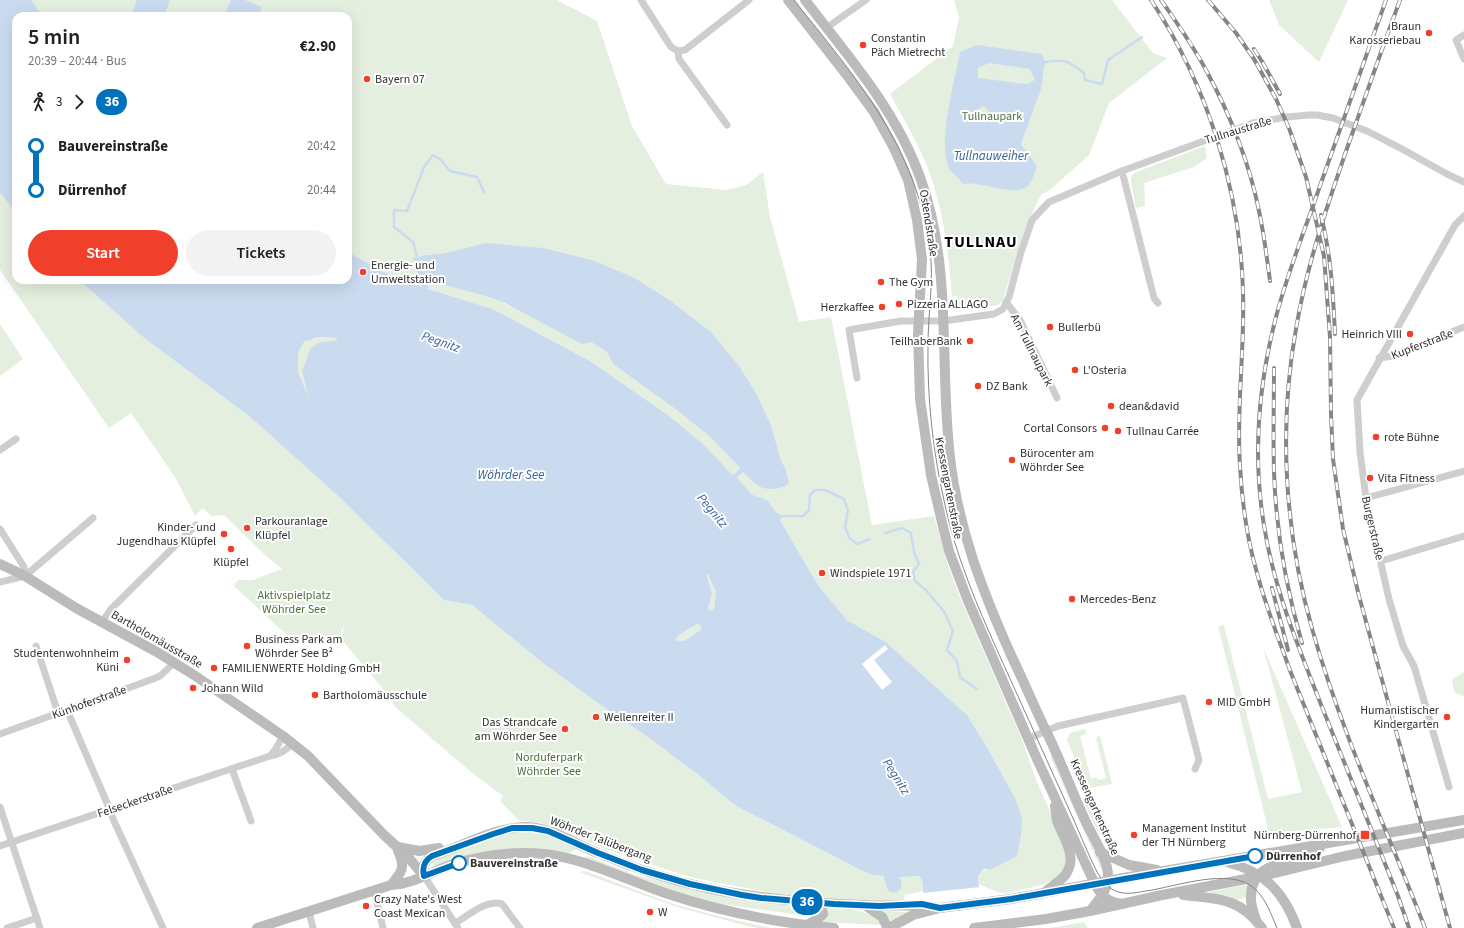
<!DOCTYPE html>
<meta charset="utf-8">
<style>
:root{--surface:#fff;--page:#f2f2f2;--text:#202124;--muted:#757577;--accent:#f0402c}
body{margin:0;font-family:"Source Sans 3",sans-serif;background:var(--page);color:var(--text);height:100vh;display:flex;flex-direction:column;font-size:15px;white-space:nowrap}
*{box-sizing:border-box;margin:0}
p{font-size:13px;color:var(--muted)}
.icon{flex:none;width:22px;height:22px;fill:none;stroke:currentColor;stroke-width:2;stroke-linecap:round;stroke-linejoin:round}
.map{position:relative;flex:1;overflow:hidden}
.sheet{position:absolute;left:12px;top:12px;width:340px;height:272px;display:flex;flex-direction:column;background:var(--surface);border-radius:12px;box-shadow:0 4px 16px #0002}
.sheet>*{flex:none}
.badge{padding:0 8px;border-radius:13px;font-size:14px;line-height:26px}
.map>.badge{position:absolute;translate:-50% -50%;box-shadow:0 0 0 2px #fff}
.legs{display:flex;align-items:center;gap:6px;height:44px;padding:0 16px;font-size:13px}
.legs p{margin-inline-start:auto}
.summary{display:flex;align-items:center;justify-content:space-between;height:68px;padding:0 16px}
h1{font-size:22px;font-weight:600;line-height:30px}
.button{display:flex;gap:8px;margin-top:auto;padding:8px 16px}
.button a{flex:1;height:46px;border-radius:24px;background:var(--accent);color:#fff;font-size:16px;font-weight:600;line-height:46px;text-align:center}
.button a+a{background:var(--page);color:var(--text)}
ul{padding:0 16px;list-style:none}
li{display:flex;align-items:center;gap:14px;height:44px;font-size:15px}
li i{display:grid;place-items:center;width:6px;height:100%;margin:0 5px;background:currentColor}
li i::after{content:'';width:10px;height:10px;margin:-5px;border:3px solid;border-radius:50%;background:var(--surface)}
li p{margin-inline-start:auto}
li:first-child i{background:linear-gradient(#0000 50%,currentColor 0)}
li:last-child i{background:linear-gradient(currentColor 50%,#0000 0)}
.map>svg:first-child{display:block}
.green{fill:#e5efdf}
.water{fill:#cbdbef;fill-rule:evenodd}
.pier{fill:#fff}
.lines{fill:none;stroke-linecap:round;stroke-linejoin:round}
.stream{stroke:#cbdbef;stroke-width:2.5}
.river{stroke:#cbdbef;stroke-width:15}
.street{stroke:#cecece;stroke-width:7}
.secondary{stroke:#bbb;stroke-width:10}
.tram{stroke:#868686;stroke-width:1}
.rail-casing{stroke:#868686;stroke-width:4}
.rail{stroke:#fff;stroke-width:2.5;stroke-dasharray:8;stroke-linecap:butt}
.line-1-casing{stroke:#fff;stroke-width:9}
.line-1{stroke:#0072bc;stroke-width:6}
.poi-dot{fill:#f0402c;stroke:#fff;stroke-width:1.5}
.stop-1-dot{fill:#fff;stroke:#0072bc;stroke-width:2}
.labels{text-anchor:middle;stroke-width:4;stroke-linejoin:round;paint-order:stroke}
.poi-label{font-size:12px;fill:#313131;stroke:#fff;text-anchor:start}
.park-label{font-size:12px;fill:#4b713b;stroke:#fff}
.street-label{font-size:12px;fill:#313131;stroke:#fff}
.stop-label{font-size:12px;font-weight:bold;fill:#313131;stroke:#fff;text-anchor:start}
.water-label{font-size:13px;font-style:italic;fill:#39639a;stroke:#fff}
.district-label{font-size:16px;font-weight:bold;letter-spacing:1px;fill:#000;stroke:#fff}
</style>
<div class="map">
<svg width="1464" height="928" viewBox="0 0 1464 928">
<rect width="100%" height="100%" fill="#fff"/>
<g class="green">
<path d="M31,0H557L597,21L632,126L666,184L726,190L746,185L763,172L770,217L799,322L831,317L872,525L934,516L946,560L961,600L1021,737L1036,780L1065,844C1070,876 1053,884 1024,889C1018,890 1009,894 1003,893C995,892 986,887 979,884L978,875L981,870H986L1015,798L987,747L967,715L886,642L847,620L818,585L780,520L783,516L776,512L767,500L753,495L737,478L743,472L789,482L786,470L781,460L771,425L757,395L740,367L711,332L671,301L635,278L595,261L503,303L591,342L607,352L614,364L674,408L709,436L740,468L733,475L702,443L668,415L590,361L493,309L428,289L430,281L461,250L446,253L426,255L420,276L426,279L422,286C395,281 372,266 348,252V16H43Z"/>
<path d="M954,0H1112L1153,53L1167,58L1109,103L1089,155L1051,189L1041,195L1024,231L1003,300L998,305L959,311L957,296L952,297C949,255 944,214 930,174C920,146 904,120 890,94L953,46L959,18Z"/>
<polygon points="1269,0 1348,0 1319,62 1279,25"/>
<polygon points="1205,146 1207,158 1194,167 1144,183 1145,206 1136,208 1131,181 1131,176 1136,172"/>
<polygon points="0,193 16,212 16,280 79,280 144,338 249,416 338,496 444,600 472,605 544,664 609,711 645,735 701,777 736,806 828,853 860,870 902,877 919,876 922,880 923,891 905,895 904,900 888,901 816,898 772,893 694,878 665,869 605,849 562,830 540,823 518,820 500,801 503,796 471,772 395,707 388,695 342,640 344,623 339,641 301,643 281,630 234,586 238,580 253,580 282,569 266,556 224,515 211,516 203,508 195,516 175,477 131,413 109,428 0,270"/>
<polygon points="0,324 23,359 0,376"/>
<polygon points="318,337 336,338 337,340 320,342 310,349 302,371 309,397 307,395 298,372 298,353 304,342"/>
<polygon points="709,574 716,592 714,608 711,611 708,609 712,594 707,576"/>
<polygon points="699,623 702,629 684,641 675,640 679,635"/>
<polygon points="1224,625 1268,799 1302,792 1263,647 1342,827 1269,833 1218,626"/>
<polygon points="1464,672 1464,697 1454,692 1452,679"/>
<polygon points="1085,729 1086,734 1080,736 1091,779 1097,777 1098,780 1106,778 1096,738 1100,735 1112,784 1089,788 1084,781 1067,740 1070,733"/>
<polygon points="1053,754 1103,868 1101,869 1050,756"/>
<polygon points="1085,801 1100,812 1103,825 1104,840 1095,827 1084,802"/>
<polygon points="516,832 533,832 547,835 579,849 574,850 569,854 534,850 435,867 430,860 503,835"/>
<polygon points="587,856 633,874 651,879 707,891 778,904 816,909 820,911 814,917 721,904 659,888 583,858 584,857"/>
<polygon points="585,871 673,904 722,917 771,928 759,928 747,926 674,906 579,872"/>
<polygon points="1245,885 1247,886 1246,897 1238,900 1228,896 1209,893 1209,892"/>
<path d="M827,909C845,910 870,907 881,925L823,922L827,915Z"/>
<polygon points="884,911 906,912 906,914 891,921 883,912"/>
<polygon points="1084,922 1088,928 1050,928"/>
</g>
<g class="water">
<polygon points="0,0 31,0 43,16 16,16 16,212 0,193"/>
<polygon points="137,0 170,0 164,16 131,16"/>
<polygon points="231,0 245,0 262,7 258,16 224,16"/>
<path d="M977,45L1042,54L1045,62L1041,89L1021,144L1037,166C1035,173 1033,180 1028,186C1017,196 989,185 975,184C971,183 967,184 963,184C959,178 952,174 949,168C937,145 955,79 960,52ZM989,63L1030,69L1035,80L1027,84L978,78V68ZM984,106L991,114L985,123L976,120L974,112Z"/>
<path d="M486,243L543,248L595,261L635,278L671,301L711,332L740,367L757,395L771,425L781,460L786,470L789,482C787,486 783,487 779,488C760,492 756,484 743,472L737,478L753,495L767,500L776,512L783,516L780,520L818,585L847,620L886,642L967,715L987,747L1015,798L1022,818L1021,835L1017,856L992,869H983L978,876L983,928H927L922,880L919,876L902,877L874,875L860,870L828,853L736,806L701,777L645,735L609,711L544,664L472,605L444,600L338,496L249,416L144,338L79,280H348V252C372,265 395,281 422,286L425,279L420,276L414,270L413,258L426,255L446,253ZM430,281L486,296L503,302L582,344L591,342L607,352L613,364L674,408L709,436L740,468L733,475L702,443L668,415L590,361L493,309L428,289ZM318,337L336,338L337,340L320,342L310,349L302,371L308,396L298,372V353L304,342ZM708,574L716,592L714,608L711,611L708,609L712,594L707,576ZM699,623L702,629L684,641L675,640L679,635Z"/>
</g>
<g class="pier">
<polygon points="885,645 888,649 874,660 892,682 882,690 862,664"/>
<polygon points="981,887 985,928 925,928 922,893"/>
</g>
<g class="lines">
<g class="stream">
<path d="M1045,62C1066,59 1067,60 1084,73L1085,80L1102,84L1108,60L1142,37"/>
<polyline points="417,257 413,242 394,227 394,210 407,211 424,167 433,155 441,160 450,171 477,177 484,192"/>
<polyline points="783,516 803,516 809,510 810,495 815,490 825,490 844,499 848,510 845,527 850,539 857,544 870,539"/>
<polyline points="885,533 902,528 911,533 914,552 919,564 913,572 915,581 927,591 945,613 953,631 947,650 957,661 960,677 977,689"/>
</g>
<polyline class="river" points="891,875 894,885"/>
<g class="street">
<polyline points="641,0 671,47 678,51 685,50 749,0"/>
<polyline points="826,28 866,0"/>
<polyline points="1464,35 1456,40 1464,59"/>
<polyline points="678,51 679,59 727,125"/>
<polyline points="1122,171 1154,298 1158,303"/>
<polyline points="1006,302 1020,320 1057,398"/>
<polyline points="1379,358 1393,356 1464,327"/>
<polyline points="857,378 849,330 901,321 943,321 994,314 1003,309 1009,297 1021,252 1032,220 1049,202 1122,171 1253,123 1287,117 1309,115 1317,115 1333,118 1367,131 1402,149 1447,174 1464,182"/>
<polyline points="0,450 16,439"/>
<polyline points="1366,498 1464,471"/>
<polyline points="0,529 24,567 25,576"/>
<polyline points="1381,561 1464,536"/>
<polyline points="25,576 93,518"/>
<polyline points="0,582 25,576"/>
<polyline points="102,622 111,609 196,525"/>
<polyline points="36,646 58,713"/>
<polyline points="67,710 110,810 114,821 163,928"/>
<polyline points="0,734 153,679 160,676 174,663"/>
<polyline points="1029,739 1039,734 1058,726 1183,698 1199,760 1195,769"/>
<polyline points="270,756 275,750 283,736"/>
<polyline points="232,769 251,821"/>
<polyline points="1449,787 1414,666 1403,646 1389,599 1366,498 1360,452 1357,400 1455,225 1464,216"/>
<polyline points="0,807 40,928"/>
<path d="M0,846L270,756C280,754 285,751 292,744"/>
<polyline points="424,876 458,928"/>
<polyline points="374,890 383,928"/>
<polyline points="309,912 313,928"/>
<path d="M455,923C468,916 486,899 502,904L520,928"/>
<polyline points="7,928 37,918"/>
</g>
<g class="secondary">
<path d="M788,0L849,78L874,112L894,148L908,180L917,220L922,259L918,334L920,399L931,475L944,531L949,551L968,601L1037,759L1092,878C1099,893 1105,902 1122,904"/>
<path d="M805,0C848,56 896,110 920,177C953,267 939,364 950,457C958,528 982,590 1011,655C1023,680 1034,706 1046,731C1061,761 1072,792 1086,822C1093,838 1108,858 1108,876C1108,890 1098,901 1090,911"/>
<polyline points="0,564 25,576 76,608 157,652 194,675 283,736 308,756 384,835 408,857 424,876"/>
<polyline points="398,847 419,851 439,848"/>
<polyline points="1100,852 1129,865 1157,870"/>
<path d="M1227,862C1265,872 1284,892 1297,928"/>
<path d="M424,876C422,867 424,861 432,856C461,847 497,826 527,827C553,828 575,844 598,853C633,868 670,880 707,888C759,899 811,903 864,905C889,907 914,903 939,908"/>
<path d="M391,885C402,872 406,867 398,851"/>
<path d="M1045,892C1052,886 1061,881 1066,874C1078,856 1063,837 1057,821C1056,816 1056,811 1055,806"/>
<path d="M1183,895C1218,899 1239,897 1262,928"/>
<polyline points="866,906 882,917 888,928"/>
<path d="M1256,920C1254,913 1250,904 1251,896C1251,866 1282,863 1303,856C1309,854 1315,851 1320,848"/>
<polyline points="807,925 819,918 823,914 821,907 816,903"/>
<path d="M257,928L391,885C412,884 431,872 451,865C481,855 512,851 544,854C585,858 626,880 665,893C719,911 778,923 834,928"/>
<polyline points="889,928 913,915 940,908 1011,899 1129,877 1464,820"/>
<polyline points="974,928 1046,919 1090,911 1162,895 1262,876 1345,856 1464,833"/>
</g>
<path class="tram" d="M794,0C856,78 917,147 930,250C934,282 928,313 928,345C927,398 933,453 945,505C960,574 992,638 1021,703C1038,741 1055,778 1072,816C1080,834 1088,854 1097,872C1101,878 1105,884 1110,888C1121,896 1134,893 1146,891C1175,887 1231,866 1255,889C1266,899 1271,914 1277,928"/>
<defs>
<g id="rail">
<path d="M1151,0C1207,85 1240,188 1243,291C1245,349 1236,408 1240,466C1242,502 1247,539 1257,573C1266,607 1279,640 1291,673L1394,928"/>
<path d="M1161,0C1177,23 1194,47 1207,72C1230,114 1250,165 1259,211C1264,234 1267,258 1270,281"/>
<polyline points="1208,0 1236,33 1254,59 1276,99 1289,128 1306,177 1324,256 1330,337 1331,414 1333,459 1343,529 1359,596 1450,928"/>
<path d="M1386,0C1364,61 1343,122 1321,183C1306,227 1288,271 1276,317C1257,390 1252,468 1267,542C1278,599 1301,653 1322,707C1347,770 1373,833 1398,896L1409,928"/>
<path d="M1400,0C1383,46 1367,92 1351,137C1329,200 1307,263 1296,329C1278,429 1285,535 1313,632C1342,734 1387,830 1425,928"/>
<polyline points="1254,49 1263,63 1280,94"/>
<path d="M1321,215C1331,255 1333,293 1335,334"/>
<path d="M1274,368C1274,402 1273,437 1274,472C1276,530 1286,588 1302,643"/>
<polyline points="1272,588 1288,650"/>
</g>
</defs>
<use href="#rail" class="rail-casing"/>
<use href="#rail" class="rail"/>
</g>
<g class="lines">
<defs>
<path id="line-1" d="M459,863L424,876C422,867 424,861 432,856L493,834L512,828H532L548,831L598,853L642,870L690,884L742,895L761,898L834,904L879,906L922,904L940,908L1011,899L1255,856"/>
</defs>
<use href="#line-1" class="line-1-casing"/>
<use href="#line-1" class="line-1"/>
</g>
<g class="poi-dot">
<circle cx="1429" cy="33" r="4"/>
<circle cx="863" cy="45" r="4"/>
<circle cx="367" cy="79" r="4"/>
<circle cx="363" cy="272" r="4"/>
<circle cx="881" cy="282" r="4"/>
<circle cx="899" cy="304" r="4"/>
<circle cx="882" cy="307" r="4"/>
<circle cx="1050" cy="327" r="4"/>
<circle cx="1410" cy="334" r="4"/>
<circle cx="970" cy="341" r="4"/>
<circle cx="1075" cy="370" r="4"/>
<circle cx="978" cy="386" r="4"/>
<circle cx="1111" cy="406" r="4"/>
<circle cx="1105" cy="428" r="4"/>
<circle cx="1118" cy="431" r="4"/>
<circle cx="1376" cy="437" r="4"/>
<circle cx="1012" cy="460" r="4"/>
<circle cx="1370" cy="478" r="4"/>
<circle cx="247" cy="528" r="4"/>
<circle cx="224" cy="534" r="4"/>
<circle cx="231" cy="549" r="4"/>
<circle cx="822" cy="573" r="4"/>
<circle cx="1072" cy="599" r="4"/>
<circle cx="247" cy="646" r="4"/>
<circle cx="127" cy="660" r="4"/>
<circle cx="214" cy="668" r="4"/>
<circle cx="193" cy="688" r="4"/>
<circle cx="315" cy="695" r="4"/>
<circle cx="1209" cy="702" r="4"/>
<circle cx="596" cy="717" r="4"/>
<circle cx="1447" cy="717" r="4"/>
<circle cx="565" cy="729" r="4"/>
<circle cx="1134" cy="835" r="4"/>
<rect x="1360" y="830" width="10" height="10" rx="2"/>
<circle cx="366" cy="906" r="4"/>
<circle cx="650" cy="912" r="4"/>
</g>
<g class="stop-1-dot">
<circle cx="1255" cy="856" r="7"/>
<circle cx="459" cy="863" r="7"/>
</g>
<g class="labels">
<g class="poi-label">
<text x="1421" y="30" text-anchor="end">Braun<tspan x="1421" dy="14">Karosseriebau</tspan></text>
<text x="871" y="42">Constantin<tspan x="871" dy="14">Päch Mietrecht</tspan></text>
<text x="375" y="83">Bayern 07</text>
<text x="371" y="269">Energie- und<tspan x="371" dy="14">Umweltstation</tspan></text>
<text x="889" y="286">The Gym</text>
<text x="907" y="308">Pizzeria ALLAGO</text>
<text x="874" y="311" text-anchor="end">Herzkaffee</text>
<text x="1058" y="331">Bullerbü</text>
<text x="1402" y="338" text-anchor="end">Heinrich VIII</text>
<text x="962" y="345" text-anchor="end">TeilhaberBank</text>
<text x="1083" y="374">L'Osteria</text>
<text x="986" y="390">DZ Bank</text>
<text x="1119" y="410">dean&amp;david</text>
<text x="1097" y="432" text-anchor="end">Cortal Consors</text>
<text x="1126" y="435">Tullnau Carrée</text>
<text x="1384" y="441">rote Bühne</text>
<text x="1020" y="457">Bürocenter am<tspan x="1020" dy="14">Wöhrder See</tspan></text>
<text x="1378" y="482">Vita Fitness</text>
<text x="255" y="525">Parkouranlage<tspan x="255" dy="14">Klüpfel</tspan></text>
<text x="216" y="531" text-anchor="end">Kinder- und<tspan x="216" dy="14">Jugendhaus Klüpfel</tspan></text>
<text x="231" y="566" text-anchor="middle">Klüpfel</text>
<text x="830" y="577">Windspiele 1971</text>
<text x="1080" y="603">Mercedes-Benz</text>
<text x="255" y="643">Business Park am<tspan x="255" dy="14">Wöhrder See B²</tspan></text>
<text x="119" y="657" text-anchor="end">Studentenwohnheim<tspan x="119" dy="14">Küni</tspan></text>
<text x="222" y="672">FAMILIENWERTE Holding GmbH</text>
<text x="201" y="692">Johann Wild</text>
<text x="323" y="699">Bartholomäusschule</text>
<text x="1217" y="706">MID GmbH</text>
<text x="1439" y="714" text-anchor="end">Humanistischer<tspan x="1439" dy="14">Kindergarten</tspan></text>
<text x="604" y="721">Wellenreiter II</text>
<text x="557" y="726" text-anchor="end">Das Strandcafe<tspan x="557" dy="14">am Wöhrder See</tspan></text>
<text x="1142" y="832">Management Institut<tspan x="1142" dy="14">der TH Nürnberg</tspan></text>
<text x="1356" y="839" text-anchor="end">Nürnberg-Dürrenhof</text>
<text x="374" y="903">Crazy Nate's West<tspan x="374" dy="14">Coast Mexican</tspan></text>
<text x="658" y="916">W</text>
</g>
<g class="park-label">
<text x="992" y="120">Tullnaupark</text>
<text x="294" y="599">Aktivspielplatz<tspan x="294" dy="14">Wöhrder See</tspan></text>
<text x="549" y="761">Norduferpark<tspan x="549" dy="14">Wöhrder See</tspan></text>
</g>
<g class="street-label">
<text transform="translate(1238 130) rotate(-17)" y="4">Tullnaustraße</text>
<text transform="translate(929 223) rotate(81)" y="4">Ostendstraße</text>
<text transform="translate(1422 344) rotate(-21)" y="4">Kupferstraße</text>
<text transform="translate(1032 350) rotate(63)" y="4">Am Tullnaupark</text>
<text transform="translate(949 488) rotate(79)" y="4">Kressengartenstraße</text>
<text transform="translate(1373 528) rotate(77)" y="4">Burgerstraße</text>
<text transform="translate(157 639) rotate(30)" y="4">Bartholomäusstraße</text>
<text transform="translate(89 702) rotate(-20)" y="4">Künhoferstraße</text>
<text transform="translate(135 801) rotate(-19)" y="4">Felseckerstraße</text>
<text transform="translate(1095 807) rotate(66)" y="4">Kressengartenstraße</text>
<text transform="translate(601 839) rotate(21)" y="4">Wöhrder Talübergang</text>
</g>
<g class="stop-label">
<text x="1266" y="860">Dürrenhof</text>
<text x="470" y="867">Bauvereinstraße</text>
</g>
<g class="water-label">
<text x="991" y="160">Tullnauweiher</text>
<text transform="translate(441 341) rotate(19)" y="5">Pegnitz</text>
<text x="511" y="479">Wöhrder See</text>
<text transform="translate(713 510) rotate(50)" y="5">Pegnitz</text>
<text transform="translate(897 776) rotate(58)" y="5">Pegnitz</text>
</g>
<g class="district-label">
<text x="981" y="247">TULLNAU</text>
</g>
</g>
</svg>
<b class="badge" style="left:807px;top:902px;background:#0072bc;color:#fff">36</b>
<section class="sheet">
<div class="summary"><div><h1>5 min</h1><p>20:39 – 20:44 · Bus</p></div><b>€2.90</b></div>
<div class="legs"><svg class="icon" aria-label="walk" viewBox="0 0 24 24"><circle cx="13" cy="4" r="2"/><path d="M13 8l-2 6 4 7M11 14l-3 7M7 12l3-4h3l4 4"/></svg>3<svg class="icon" aria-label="forward" viewBox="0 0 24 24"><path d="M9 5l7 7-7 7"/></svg><b class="badge" style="background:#0072bc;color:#fff">36</b></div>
<ul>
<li><i style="color:#0072bc"></i><b>Bauvereinstraße</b><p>20:42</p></li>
<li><i style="color:#0072bc"></i><b>Dürrenhof</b><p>20:44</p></li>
</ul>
<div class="button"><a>Start</a><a>Tickets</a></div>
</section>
</div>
